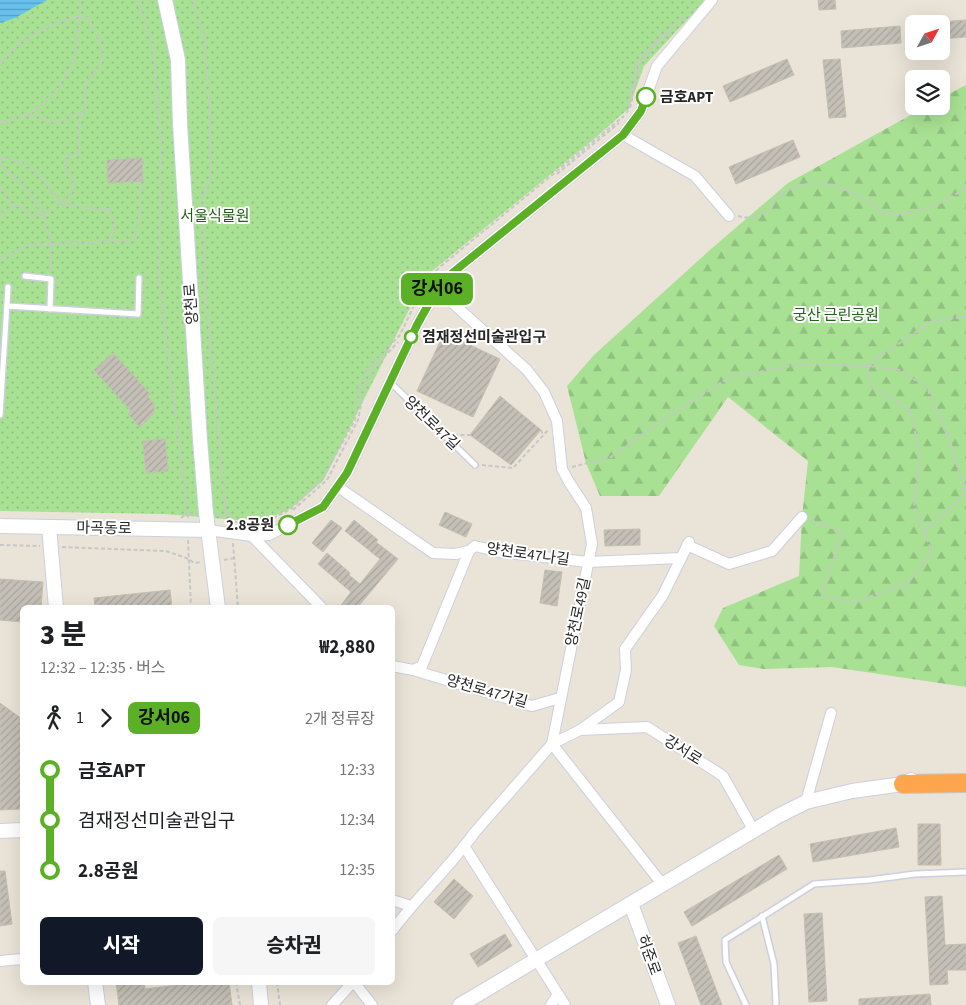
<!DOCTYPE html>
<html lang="ko">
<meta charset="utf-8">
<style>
:root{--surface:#fff;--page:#f6f6f6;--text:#202124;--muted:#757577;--accent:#111827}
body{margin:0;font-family:"Source Sans 3","Noto Sans KR",sans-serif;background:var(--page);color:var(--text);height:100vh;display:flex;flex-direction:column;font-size:19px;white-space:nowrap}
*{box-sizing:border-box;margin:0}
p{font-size:16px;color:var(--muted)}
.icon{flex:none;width:28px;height:28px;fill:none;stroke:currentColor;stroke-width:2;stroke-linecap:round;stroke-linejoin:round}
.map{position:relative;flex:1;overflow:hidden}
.sheet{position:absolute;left:20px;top:605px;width:375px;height:380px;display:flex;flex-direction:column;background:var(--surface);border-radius:8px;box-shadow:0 5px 20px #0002}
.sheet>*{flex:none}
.badge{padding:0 10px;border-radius:8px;font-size:18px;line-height:32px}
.needle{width:32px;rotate:50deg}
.controls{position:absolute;left:905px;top:15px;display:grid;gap:10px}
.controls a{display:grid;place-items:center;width:45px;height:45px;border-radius:8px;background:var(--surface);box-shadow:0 5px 20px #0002;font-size:25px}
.map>.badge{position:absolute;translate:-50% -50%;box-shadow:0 0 0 2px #fff}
.legs{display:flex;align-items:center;gap:8px;height:55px;padding:0 20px;font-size:16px}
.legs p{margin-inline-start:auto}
.headline{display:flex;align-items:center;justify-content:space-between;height:85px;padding:0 20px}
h1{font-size:28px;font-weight:800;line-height:38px}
.button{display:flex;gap:10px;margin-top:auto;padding:10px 20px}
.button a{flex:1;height:58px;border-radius:8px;background:var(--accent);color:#fff;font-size:20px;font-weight:800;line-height:58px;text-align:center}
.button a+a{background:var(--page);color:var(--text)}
ul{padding:0 20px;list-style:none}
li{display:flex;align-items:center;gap:18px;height:50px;font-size:19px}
li i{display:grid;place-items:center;width:8px;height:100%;margin:0 6px;background:currentColor}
li i::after{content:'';width:12px;height:12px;margin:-6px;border:4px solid;border-radius:50%;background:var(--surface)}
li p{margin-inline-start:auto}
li:first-child i{background:linear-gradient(#0000 50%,currentColor 0)}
li:last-child i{background:linear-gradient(currentColor 50%,#0000 0)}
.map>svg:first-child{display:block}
.grass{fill:url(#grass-dots)}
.forest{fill:url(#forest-firs)}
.water{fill:url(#water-rules)}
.building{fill:url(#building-hatch);stroke:#c4bfb1}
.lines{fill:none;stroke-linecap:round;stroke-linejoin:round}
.lane-casing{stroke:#cdcfe0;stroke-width:8}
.street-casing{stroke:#cdcfe0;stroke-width:12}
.secondary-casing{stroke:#cdcfe0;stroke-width:16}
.highway-casing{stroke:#c7c7c7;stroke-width:20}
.path{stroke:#c7c7c7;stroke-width:2;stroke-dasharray:4 2.5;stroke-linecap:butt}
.lane{stroke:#fff;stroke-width:5}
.street{stroke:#fff;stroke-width:10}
.secondary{stroke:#fff;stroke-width:14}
.highway{stroke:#fea64e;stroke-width:18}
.line-1-casing{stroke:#fff;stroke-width:11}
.line-1{stroke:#5bb025;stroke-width:8}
.stop-1-dot{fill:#fff;stroke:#5bb025;stroke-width:2.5}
.labels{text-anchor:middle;stroke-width:4;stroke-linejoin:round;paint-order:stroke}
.stop-label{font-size:15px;font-weight:bold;fill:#262626;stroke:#fff;text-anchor:start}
.park-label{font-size:15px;fill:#236119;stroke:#fff}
.street-label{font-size:15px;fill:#262626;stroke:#fff}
</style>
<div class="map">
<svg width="966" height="1005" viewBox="0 0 966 1005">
<defs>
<pattern id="grass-dots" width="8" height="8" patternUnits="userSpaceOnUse" patternTransform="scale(1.25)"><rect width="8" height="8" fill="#a8e193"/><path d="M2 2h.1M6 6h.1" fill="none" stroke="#90c17f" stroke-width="1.8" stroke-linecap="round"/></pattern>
<pattern id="forest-firs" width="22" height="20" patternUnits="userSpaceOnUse" patternTransform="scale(1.25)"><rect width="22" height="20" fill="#a8e193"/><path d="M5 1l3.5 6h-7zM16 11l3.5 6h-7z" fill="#90c17f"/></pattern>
<pattern id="water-rules" width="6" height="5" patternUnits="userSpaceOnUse" patternTransform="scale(1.25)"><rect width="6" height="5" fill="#68c1ed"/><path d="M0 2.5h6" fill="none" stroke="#559dc0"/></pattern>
<pattern id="building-hatch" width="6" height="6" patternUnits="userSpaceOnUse" patternTransform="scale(1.25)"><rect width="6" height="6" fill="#c4c0b7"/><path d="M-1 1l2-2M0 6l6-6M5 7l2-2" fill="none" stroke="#a8a59d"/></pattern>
</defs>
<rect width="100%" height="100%" fill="#eae3d7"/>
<polygon class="grass" points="0,0 704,0 699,7 644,66 629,108 594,139 426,276 323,481 290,509 261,522 164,514 0,511"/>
<polygon class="forest" points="966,85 966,687 832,667 764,669 739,665 714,626 723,608 799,576 802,517 808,461 728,397 659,496 600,496 586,463 567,386 594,355 711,249 788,183 927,106 941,106 941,98"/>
<polygon class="water" points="0,0 47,0 15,18 0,23"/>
<g class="building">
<polygon points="818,0 835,0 836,9 819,10"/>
<polygon points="966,20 966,37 941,39 941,22"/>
<polygon points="900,26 901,43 842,48 841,31"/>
<polygon points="787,59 794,75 730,102 723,86"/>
<polygon points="840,59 846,117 829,118 823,60"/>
<polygon points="793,140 800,157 736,184 729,167"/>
<polygon points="142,158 143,181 108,183 107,160"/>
<polygon points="444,333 500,359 473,417 417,391"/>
<polygon points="113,353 150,394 148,397 154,404 154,413 140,427 128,414 131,411 94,370"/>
<polygon points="500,396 541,430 511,465 470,435"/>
<polygon points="165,439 168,471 146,473 143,441"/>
<polygon points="445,512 472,524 466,537 439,525"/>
<polygon points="331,520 342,528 323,552 312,543"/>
<polygon points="354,520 378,540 376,542 398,559 357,608 339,608 351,592 318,564 327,553 350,573 349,575 360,584 380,559 345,531"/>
<polygon points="640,529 640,545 605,546 604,530"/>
<polygon points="545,570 562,572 557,606 540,603"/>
<polygon points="0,579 43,582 41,608 22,608 22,622 0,620"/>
<polygon points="170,590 172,608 95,608 94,598"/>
<polygon points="0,703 22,719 22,809 0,810"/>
<polygon points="918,824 940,824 941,865 918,865"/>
<polygon points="896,828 899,847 813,862 810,844"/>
<polygon points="779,855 787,869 692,926 684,912"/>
<polygon points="0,871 5,871 12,924 0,926"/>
<polygon points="454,879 473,896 454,919 434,902"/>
<polygon points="942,896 945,945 966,944 966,970 947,970 948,984 930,985 925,897"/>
<polygon points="822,913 827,1001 809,1002 804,914"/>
<polygon points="505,934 512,946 478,967 470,954"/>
<polygon points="696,936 722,1005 701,1005 678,943"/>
<polygon points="116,982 144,982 145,989 200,982 229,982 232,1005 119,1005"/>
<polygon points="930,994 931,1005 859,1005 859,999"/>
</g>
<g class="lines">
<defs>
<g id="lane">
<polyline points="25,276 51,279 50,309"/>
<polyline points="7,306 138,314 139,278"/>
<polyline points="390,382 475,465"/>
<polyline points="0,415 8,287"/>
<polyline points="762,916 774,964 776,1005"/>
<polyline points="746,1005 726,962 725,940 814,884 869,880 915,874 966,872"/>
</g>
<g id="street">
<polyline points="623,135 695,176 729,216"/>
<polyline points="338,487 433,553 455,554 469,551 475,546 500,552 588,562 681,558"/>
<polyline points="208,530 252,536 269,535 323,507 347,473 417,325 437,289 451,274 623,135 641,111 657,66 712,0"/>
<polyline points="252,536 322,608"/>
<polyline points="687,545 729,564 772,551 802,517"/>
<polyline points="392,666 413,670 532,706 560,698"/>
<polyline points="413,670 422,666 469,551"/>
<polyline points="581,730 647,727 723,776 754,831"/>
<polyline points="806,802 831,713"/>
<polyline points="464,846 565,1005"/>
<polyline points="663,885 552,744 580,730 619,702 626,670 625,649 663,595 689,542"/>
<polyline points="392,900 411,906"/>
<path d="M392,931C418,896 450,867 475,832L552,744L592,544L586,508L569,482L562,469L557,421L544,392L527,370L437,289"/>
<polyline points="0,961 22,959"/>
<polyline points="354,982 372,1005"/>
<polyline points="332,1005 353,982"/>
<polyline points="551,1005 558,994"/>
</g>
<g id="secondary">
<polyline points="165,0 178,60 180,124 200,440 206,513 218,608"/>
<polyline points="0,526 208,530"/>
<polyline points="49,527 56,608"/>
<polyline points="0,831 22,830"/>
<polyline points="631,904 668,1005"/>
<polyline points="95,982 98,1005"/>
<polyline points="259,982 261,1005"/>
<polyline points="460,1005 778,816 806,802 852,791 903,784 911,780"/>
</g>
<polyline id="highway" points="903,784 966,783"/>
</defs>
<use href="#lane" class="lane-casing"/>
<use href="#street" class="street-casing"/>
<use href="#secondary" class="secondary-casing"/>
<use href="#highway" class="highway-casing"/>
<g class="path">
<polyline points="137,0 153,46 161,144 159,280 188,518"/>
<polyline points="193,0 205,41 209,103 211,175 203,197 205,282 225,507"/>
<path d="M0,65C16,42 38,29 64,21C72,18 79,15 87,16L99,40L103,55L100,66L89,78L85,89V105L79,122V154L65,157C62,180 85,173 65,204"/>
<polyline points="630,108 640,63 658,43 671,32"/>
<polyline points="627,113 637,62 657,40 685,16"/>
<polyline points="27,114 58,123 71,114 81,114"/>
<path d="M0,123C8,120 18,118 26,115C44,107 64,83 72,64C77,51 81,15 80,0"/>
<path d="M0,158C24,159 36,170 50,189C54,193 58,200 63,203C76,209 95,208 109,209L114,222L111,240L102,242L27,245L0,260"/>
<polyline points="0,161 7,171 23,184 44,215 51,244 51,272"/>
<polyline points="557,174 619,123"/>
<polyline points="0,188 14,206"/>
<polyline points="0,215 14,206 23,206 31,217 35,214 44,215 52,210 61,202"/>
<path d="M738,216C770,223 764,206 785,192C792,188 805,184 813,183C832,181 854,194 870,202C876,205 880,211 886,213C894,216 900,214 908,213C931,209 947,201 966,187"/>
<path d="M111,240C121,243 128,243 136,237L140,212V183"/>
<polyline points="541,430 543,435"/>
<polyline points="454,435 470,435"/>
<polyline points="482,465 513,468 548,430"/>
<polyline points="572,467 611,457 673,413 730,377 803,364 867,366 900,370 927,388 950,441 965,493 966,493"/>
<polyline points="224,506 235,522 265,522 291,509 323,478 355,420 358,389 369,367 400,335 426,280 441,266 624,116"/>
<polyline points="293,510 327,480 358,420 364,390 373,369 398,342"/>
<polyline points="227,511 232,523"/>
<polyline points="217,514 222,515 231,523"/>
<polyline points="181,518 188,513 194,513"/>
<polyline points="811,520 842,532 822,596 850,603 907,584 932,552 914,504 920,454 910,410 870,385 867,366 930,322 966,316"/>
<polyline points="925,532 965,493"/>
<polyline points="188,540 191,608"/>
<polyline points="233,543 238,608"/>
<polyline points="0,545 40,546"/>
<polyline points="62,547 166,551 189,559 194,563 202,562"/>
<polyline points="224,560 234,558"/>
<polyline points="236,982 240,1005"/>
<polyline points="277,982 280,1005"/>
</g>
<use href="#lane" class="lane"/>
<use href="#street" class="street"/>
<use href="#secondary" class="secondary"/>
<use href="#highway" class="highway"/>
</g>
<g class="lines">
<defs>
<polyline id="line-1" points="288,525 323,507 347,473 417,325 437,289 451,274 623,135 641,111 646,97"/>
</defs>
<use href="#line-1" class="line-1-casing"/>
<use href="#line-1" class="line-1"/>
</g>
<g class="stop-1-dot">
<circle cx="646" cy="97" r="9"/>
<circle cx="411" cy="337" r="6"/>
<circle cx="288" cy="525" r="9"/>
</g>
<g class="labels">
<g class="stop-label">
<text x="660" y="102">금호APT</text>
<text x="422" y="342">겸재정선미술관입구</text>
<text x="274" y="530" text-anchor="end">2.8공원</text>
</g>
<g class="park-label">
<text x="215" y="221">서울식물원</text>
<text x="836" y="320">궁산 근린공원</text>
</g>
<g class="street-label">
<text transform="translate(191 304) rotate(-94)" y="5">양천로</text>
<text transform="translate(432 423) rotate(44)" y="5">양천로47길</text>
<text transform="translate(104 528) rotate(1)" y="5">마곡동로</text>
<text transform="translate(528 554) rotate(8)" y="5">양천로47나길</text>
<text transform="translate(578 612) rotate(-78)" y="5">양천로49길</text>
<text transform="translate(487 691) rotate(16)" y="5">양천로47가길</text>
<text transform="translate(683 750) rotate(32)" y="5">강서로</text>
<text transform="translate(649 955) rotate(70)" y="5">허준로</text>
</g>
</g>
</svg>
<div class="controls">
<a><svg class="needle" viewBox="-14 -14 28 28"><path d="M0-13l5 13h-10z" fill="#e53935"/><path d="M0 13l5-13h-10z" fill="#757577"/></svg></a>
<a><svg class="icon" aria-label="layers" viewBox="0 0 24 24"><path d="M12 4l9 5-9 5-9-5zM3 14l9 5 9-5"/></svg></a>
</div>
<b class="badge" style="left:437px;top:289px;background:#5bb025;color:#111">강서06</b>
<section class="sheet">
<div class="headline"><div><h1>3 분</h1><p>12:32 – 12:35 · 버스</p></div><b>₩2,880</b></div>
<div class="legs"><svg class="icon" aria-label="walk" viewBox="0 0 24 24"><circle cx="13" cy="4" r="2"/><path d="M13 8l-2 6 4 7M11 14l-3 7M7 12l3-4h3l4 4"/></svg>1<svg class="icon" aria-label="forward" viewBox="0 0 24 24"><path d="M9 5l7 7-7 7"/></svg><b class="badge" style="background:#5bb025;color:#111">강서06</b><p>2개 정류장</p></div>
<ul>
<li><i style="color:#5bb025"></i><b>금호APT</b><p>12:33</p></li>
<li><i style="color:#5bb025"></i><span>겸재정선미술관입구</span><p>12:34</p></li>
<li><i style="color:#5bb025"></i><b>2.8공원</b><p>12:35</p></li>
</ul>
<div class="button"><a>시작</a><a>승차권</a></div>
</section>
</div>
